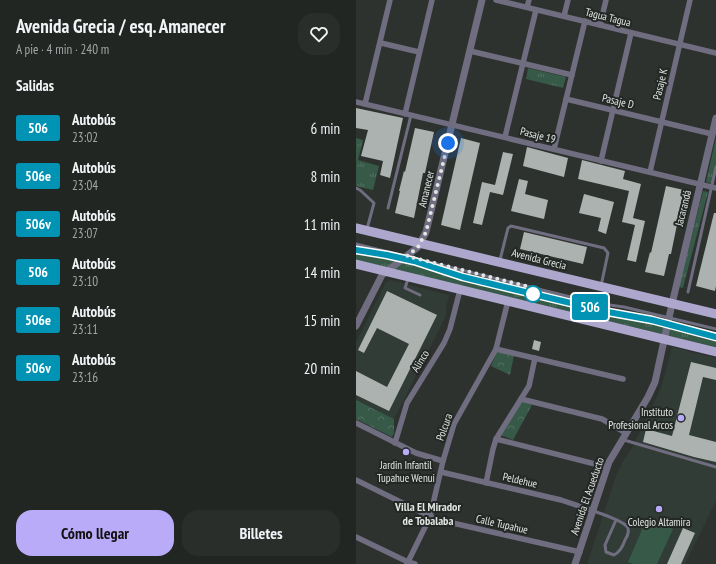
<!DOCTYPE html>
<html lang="es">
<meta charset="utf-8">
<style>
:root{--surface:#222623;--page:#2a2e2b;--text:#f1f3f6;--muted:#a2a5a6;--accent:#b9abf7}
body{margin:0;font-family:"PT Sans Narrow",sans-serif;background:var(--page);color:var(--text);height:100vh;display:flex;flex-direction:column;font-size:15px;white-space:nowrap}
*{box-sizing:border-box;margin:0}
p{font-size:13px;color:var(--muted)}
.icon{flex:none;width:22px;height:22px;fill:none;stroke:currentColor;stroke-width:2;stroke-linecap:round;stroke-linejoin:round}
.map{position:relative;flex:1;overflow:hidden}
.side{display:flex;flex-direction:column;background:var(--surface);width:356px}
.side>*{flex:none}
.badge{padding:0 8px;border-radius:3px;font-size:14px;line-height:26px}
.you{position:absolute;width:20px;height:20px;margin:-10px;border:3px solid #fff;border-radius:50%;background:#1a73e8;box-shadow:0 0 0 6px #1a73e833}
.map>.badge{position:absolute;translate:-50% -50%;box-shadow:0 0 0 2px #fff}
h2{padding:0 16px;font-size:15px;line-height:36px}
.round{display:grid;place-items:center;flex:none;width:42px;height:42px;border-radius:16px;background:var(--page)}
.summary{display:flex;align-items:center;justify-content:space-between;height:68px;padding:0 16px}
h1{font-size:19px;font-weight:800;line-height:30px}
.cta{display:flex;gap:8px;margin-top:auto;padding:8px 16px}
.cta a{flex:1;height:46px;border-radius:16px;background:var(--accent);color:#111;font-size:16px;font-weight:800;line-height:46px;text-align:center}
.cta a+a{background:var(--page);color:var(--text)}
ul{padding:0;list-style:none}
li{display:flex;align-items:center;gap:12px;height:48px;padding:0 16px}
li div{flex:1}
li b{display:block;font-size:15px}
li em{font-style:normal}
li .badge{min-width:44px;font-weight:700;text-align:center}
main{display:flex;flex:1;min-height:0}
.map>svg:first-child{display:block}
.built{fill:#313c36}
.grass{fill:url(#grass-tufts)}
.park{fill:url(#park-crowns)}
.pitch{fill:#365948}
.building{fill:#acb2af}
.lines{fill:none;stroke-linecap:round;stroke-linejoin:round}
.service{stroke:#6f6d7f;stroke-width:3}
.minor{stroke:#6f6d7f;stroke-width:5.5}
.tertiary{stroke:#6f6d7f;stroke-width:7}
.primary{stroke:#ada7ce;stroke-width:9}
.line-casing{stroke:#fff;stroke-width:9}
.line{stroke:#0093b3;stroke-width:6}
.walk{stroke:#e2e6e4;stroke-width:4;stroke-dasharray:0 7.2}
.stop-dot{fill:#fff;stroke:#0093b3;stroke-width:2}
.poi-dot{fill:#b9abf7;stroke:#232825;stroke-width:1.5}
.labels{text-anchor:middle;stroke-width:4;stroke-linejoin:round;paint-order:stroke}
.street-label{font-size:11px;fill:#e2e6e4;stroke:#232825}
.poi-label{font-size:11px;fill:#e2e6e4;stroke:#232825}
.neighbourhood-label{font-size:12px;font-weight:bold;fill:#e2e6e4;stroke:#232825}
</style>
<main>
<section class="side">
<div class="summary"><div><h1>Avenida Grecia / esq. Amanecer</h1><p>A pie · 4 min · 240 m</p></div><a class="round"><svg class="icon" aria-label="heart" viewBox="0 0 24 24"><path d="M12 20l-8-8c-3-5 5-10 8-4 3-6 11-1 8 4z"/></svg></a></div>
<h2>Salidas</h2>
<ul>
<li><span class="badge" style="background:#0093b3;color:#fff">506</span><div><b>Autobús</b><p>23:02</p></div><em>6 min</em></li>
<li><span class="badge" style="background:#0093b3;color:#fff">506e</span><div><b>Autobús</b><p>23:04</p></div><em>8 min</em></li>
<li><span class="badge" style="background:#0093b3;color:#fff">506v</span><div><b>Autobús</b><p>23:07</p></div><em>11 min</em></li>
<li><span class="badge" style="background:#0093b3;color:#fff">506</span><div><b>Autobús</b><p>23:10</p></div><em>14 min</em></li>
<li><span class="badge" style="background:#0093b3;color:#fff">506e</span><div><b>Autobús</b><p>23:11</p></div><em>15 min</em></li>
<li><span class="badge" style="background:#0093b3;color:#fff">506v</span><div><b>Autobús</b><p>23:16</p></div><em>20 min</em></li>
</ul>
<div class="cta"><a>Cómo llegar</a><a>Billetes</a></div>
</section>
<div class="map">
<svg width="360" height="564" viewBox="0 0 360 564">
<defs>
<pattern id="grass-tufts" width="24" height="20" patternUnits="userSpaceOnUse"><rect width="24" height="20" fill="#365948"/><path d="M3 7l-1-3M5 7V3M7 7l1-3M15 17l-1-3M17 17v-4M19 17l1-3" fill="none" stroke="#537162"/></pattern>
<pattern id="park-crowns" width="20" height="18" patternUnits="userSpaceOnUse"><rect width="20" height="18" fill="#365948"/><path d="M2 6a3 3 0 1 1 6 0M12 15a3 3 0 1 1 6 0" fill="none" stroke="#537162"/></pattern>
</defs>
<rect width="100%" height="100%" fill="#2d322f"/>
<g class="built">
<polygon points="34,280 93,295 90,308 90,316 38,419 0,400 0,342 30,282"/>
<polygon points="316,347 360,358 360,501 329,564 231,564 260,476 266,463 276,448 305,388"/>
</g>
<g class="grass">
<polygon points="172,68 210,77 207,88 170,79"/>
<polygon points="0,138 7,140 2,160 23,166 17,190 0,186"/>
<polygon points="360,138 360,170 357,184 350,182"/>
<polygon points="347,191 352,192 327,288 323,287"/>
<polygon points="0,254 59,264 111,279 189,299 306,324 360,340 360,347 0,260"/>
</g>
<g class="park">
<polygon points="141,351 158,355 154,375 135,366"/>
<polygon points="0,400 38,419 38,433 36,437 0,419"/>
<polygon points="166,401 176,405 157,440 145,435"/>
</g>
<polygon class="pitch" points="291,518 317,529 301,564 277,564 272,562"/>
<g class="building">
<polygon points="0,108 47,118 34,178 24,175 27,161 5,156 12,130 0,128"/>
<polygon points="59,128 78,132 69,173 67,173 58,218 39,213 44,191 43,191 48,171 49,172"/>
<polygon points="105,138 124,143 104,230 85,225"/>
<polygon points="171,147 212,158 208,177 167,166"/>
<polygon points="147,152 157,154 147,195 134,192 126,225 117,223 126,182 139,185"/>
<polygon points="226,160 269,171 267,179 285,184 277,218 289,221 280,262 271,260 279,225 266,222 273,191 222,179"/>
<polygon points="163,179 172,181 169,194 192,200 188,219 155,211"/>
<polygon points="310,186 328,190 315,254 313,254 308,276 289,272 294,252 295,253"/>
<polygon points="228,194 258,202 250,234 242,231 245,218 223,213"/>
<polygon points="358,213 360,213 360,286 359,291 340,286"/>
<polygon points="168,232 231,247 227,264 164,249"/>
<polygon points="31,291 81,315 33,411 0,395 0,371 31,387 53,344 21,328 8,353 2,350"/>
<polygon points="178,340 185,342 183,351 176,349"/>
<polygon points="335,362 360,368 360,380 347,377 333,435 360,442 360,462 338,457 287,442 290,429 316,436"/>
<polygon points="327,528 339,533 325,564 311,564"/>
</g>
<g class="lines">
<g class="service">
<polyline points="0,188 4,190 18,203 11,229"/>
<polyline points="32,208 55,115"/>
<polyline points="0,244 239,303 268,307 360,329"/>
<polyline points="0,250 31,255 58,261 107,277 252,311 296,320 360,337"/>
<polyline points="144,260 152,228 155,226 248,248 252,253 245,286"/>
<polyline points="52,279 49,288 64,295"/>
<polyline points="332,292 360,167"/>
<polyline points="268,440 360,467"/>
<path d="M238,511C245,514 269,521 272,528C273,532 271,537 269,540C267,546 264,552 258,555L250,552L249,545L260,520"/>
</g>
<g class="minor">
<polyline points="140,0 360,53"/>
<polyline points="171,7 173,0"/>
<polyline points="208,16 212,0"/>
<polyline points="244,25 250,0"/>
<polyline points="25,43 63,52"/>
<polyline points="114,51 216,75"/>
<polyline points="210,99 356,134"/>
<polyline points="0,102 360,188"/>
<polyline points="9,104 34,0"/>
<polyline points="49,114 76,0"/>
<polyline points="149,137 180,10"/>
<polyline points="198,149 229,21"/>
<polyline points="245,161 275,33"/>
<polyline points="294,172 334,0"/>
<polyline points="140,349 267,379"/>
<polyline points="165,399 246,419 270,433"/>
<polyline points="0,423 60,453 87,461"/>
<polyline points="140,439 251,467"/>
<polyline points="39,443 51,403 88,343 94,329 104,290"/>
<polyline points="85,472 205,500 238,511"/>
<polyline points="0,480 79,519 224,552"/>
<polyline points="130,483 137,449 140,439 173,386 179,358"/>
<polyline points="0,537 52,562 59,564"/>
<polyline points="51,564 74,517 87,461 98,424 140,349 152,301"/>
</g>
<g class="tertiary">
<polyline points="0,326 26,275 62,247 70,232 126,0"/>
<polyline points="219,564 253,462 292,397 299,382 316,304 360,118"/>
</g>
<g class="primary">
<polyline points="0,228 360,314"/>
<polyline points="0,264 360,352"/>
</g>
</g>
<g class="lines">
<defs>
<polyline id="line" points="0,250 31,255 58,261 107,277 252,312 296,320 360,337"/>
</defs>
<use href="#line" class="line-casing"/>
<use href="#line" class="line"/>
<polyline class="walk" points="92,143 70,232 62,247 51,256 178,288 177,294"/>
</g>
<circle class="stop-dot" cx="177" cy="294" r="8"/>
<g class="poi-dot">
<circle cx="325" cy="418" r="4"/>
<circle cx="50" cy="452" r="4"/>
<circle cx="303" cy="509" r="4"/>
</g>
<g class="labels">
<g class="street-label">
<text transform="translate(252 17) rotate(14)" y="4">Tagua Tagua</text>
<text transform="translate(304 84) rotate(-77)" y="4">Pasaje K</text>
<text transform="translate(262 101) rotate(13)" y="4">Pasaje D</text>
<text transform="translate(182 135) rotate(14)" y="4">Pasaje 19</text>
<text transform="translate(70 189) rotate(-77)" y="4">Amanecer</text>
<text transform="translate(327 208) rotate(-76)" y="4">Jacarandá</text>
<text transform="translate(183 259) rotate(14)" y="4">Avenida Grecia</text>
<text transform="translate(64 361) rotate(-58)" y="4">Alinco</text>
<text transform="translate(88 427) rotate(-70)" y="4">Polcura</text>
<text transform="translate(164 480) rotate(13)" y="4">Peldehue</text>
<text transform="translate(231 496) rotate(-71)" y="4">Avenida El Acueducto</text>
<text transform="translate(146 524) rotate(13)" y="4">Calle Tupahue</text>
</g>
<g class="poi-label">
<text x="317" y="416" text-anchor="end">Instituto<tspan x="317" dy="13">Profesional Arcos</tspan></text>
<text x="50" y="469">Jardin Infantil<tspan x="50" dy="13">Tupahue Wenui</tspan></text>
<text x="303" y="526">Colegio Altamira</text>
</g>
<g class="neighbourhood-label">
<text x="72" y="511">Villa El Mirador<tspan x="72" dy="14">de Tobalaba</tspan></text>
</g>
</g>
</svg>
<div class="you" style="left:92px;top:143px"></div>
<b class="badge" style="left:234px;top:307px;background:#0093b3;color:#fff">506</b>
</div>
</main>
